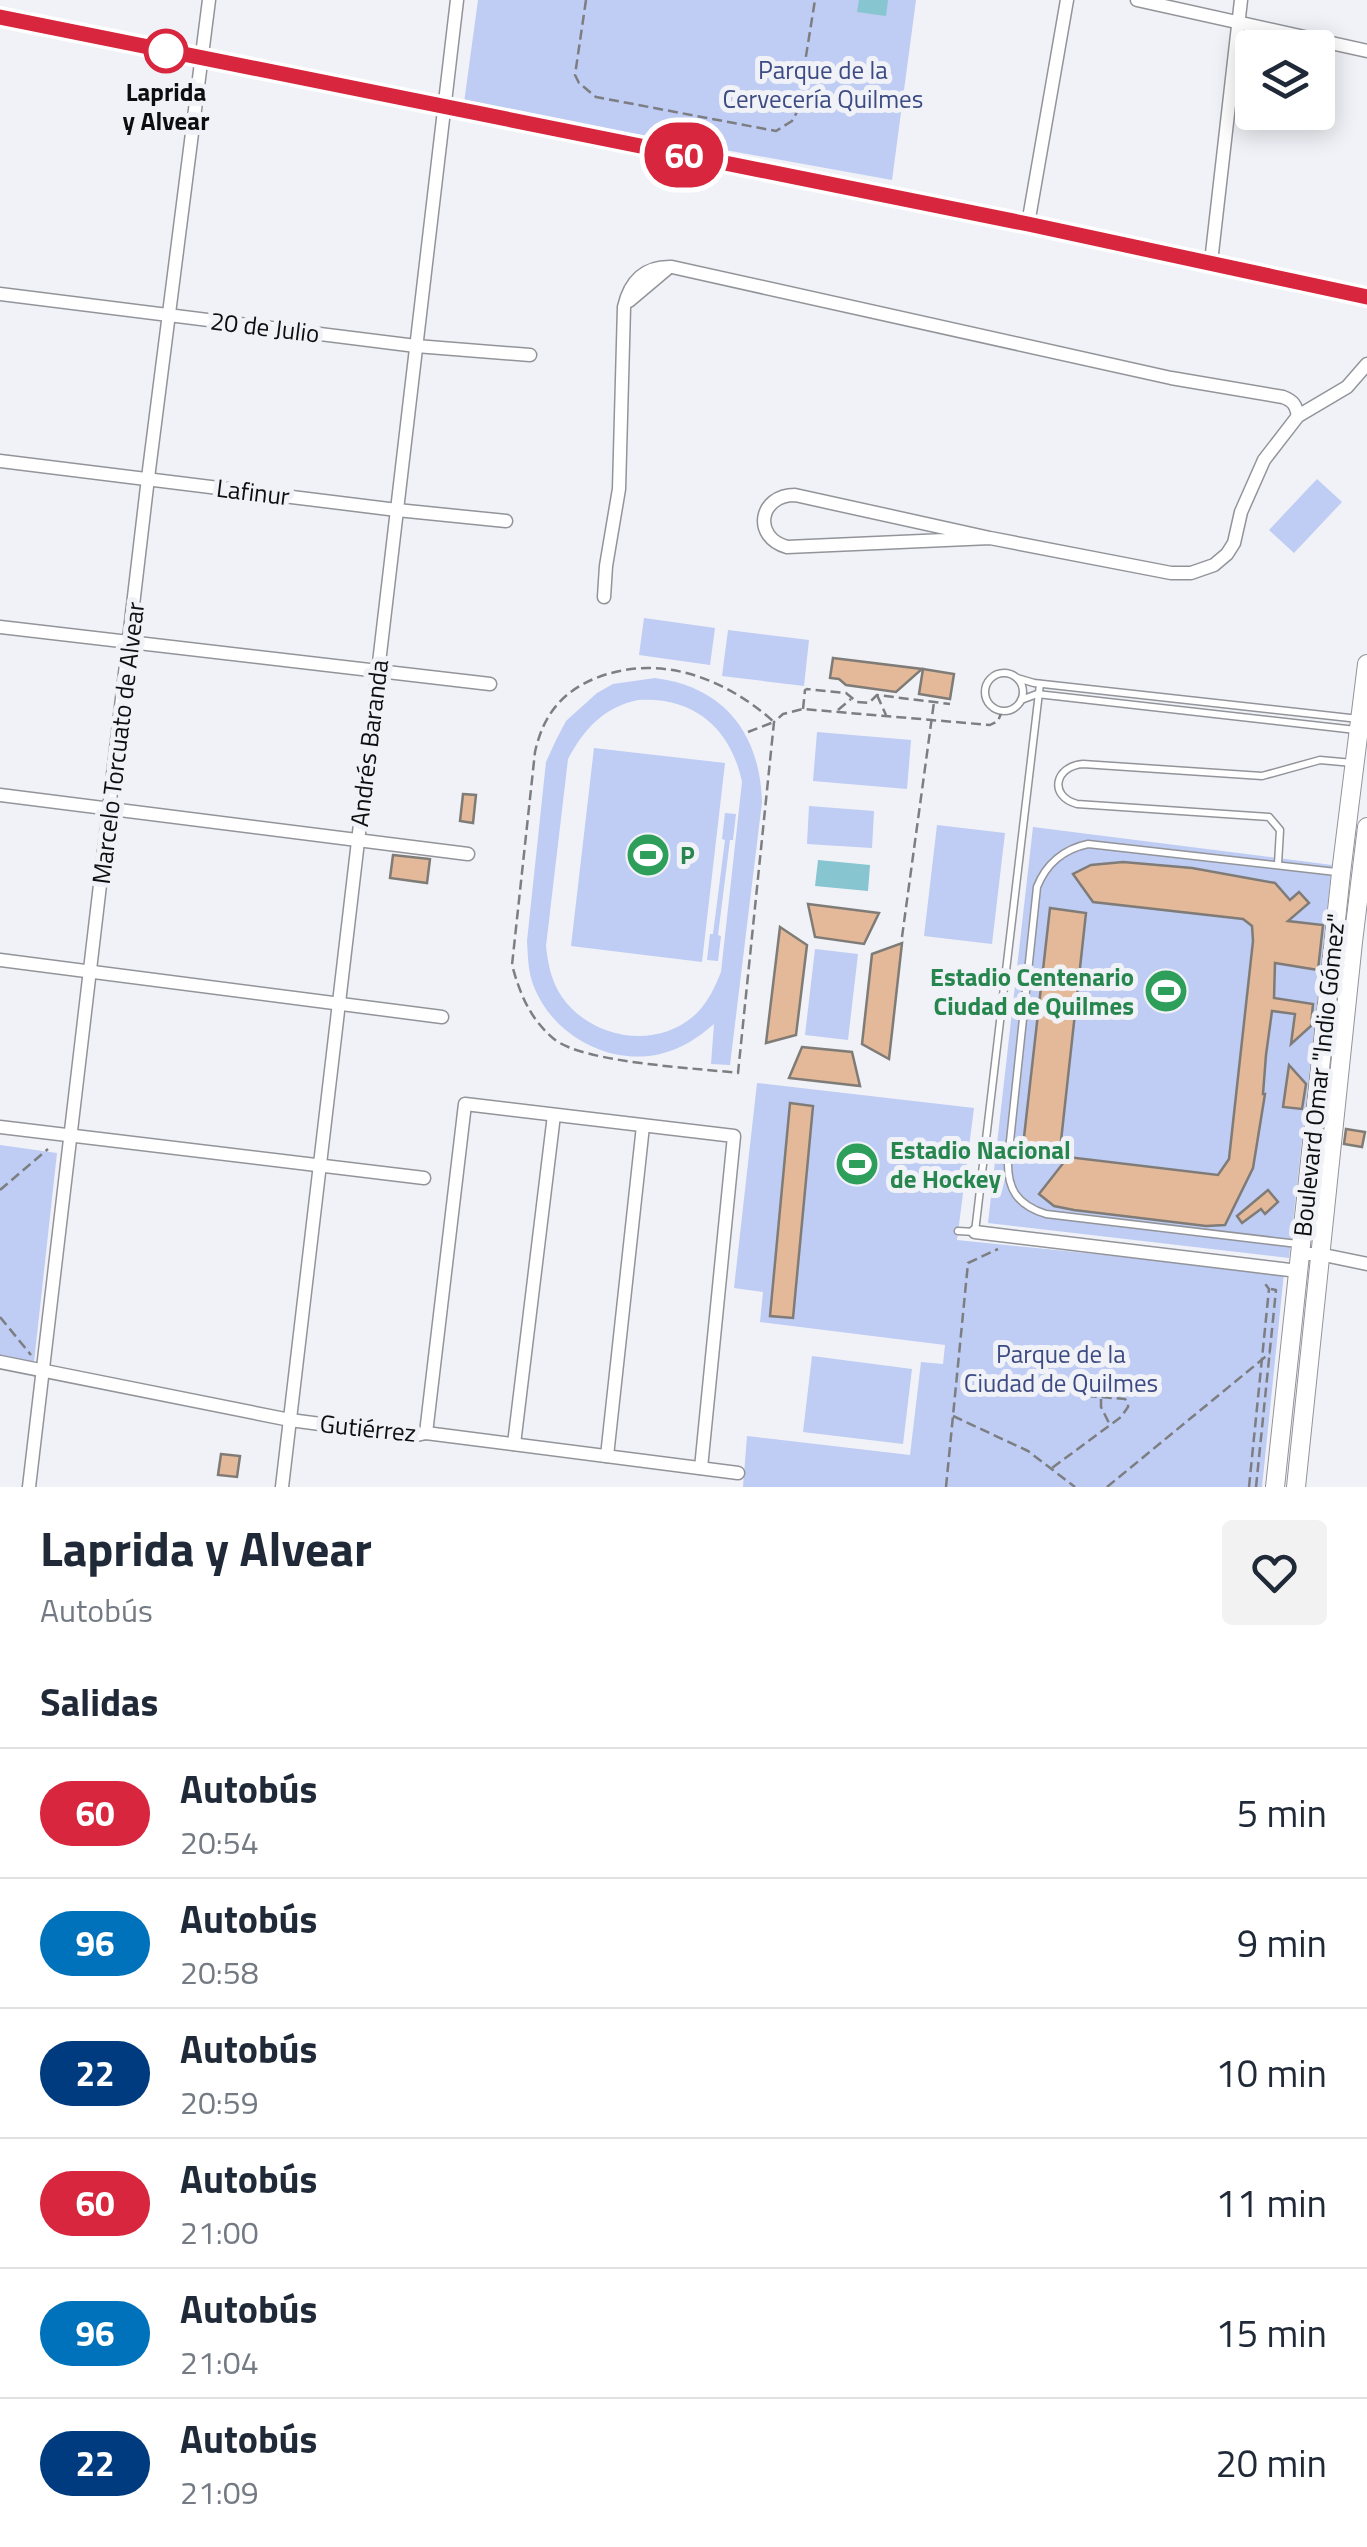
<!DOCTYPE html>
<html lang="es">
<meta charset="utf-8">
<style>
:root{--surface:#fff;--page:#f2f2f3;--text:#1f2937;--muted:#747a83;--line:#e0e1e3}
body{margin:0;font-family:"Titillium Web",sans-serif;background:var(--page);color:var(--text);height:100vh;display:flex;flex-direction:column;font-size:38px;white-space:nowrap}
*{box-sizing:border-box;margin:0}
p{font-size:32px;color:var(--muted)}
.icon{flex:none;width:55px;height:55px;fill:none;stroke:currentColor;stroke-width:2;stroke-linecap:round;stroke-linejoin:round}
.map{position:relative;height:1487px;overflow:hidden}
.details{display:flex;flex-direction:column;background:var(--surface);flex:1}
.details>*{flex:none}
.badge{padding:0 20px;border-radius:32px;font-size:35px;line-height:65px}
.buttons{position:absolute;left:1235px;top:30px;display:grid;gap:20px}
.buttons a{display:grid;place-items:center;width:100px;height:100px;border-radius:10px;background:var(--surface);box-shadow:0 5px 25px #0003;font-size:50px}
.map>.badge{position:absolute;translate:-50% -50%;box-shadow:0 0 0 5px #fff}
h2{padding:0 40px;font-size:38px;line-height:90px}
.round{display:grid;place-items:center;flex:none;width:105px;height:105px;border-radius:10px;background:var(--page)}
.summary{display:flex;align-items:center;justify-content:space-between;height:170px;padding:0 40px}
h1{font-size:48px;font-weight:700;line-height:75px}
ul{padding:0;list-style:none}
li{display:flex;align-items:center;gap:30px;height:130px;padding:0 40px;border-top:2px solid var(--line)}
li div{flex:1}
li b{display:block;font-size:38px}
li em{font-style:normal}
li .badge{min-width:110px;font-weight:700;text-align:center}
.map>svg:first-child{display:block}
.green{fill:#bfccf3;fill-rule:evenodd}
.water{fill:#87c5d1}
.building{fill:#e4b999;stroke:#7f7b77;stroke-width:2.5}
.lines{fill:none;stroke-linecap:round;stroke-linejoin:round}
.lane-casing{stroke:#929499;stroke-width:9}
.street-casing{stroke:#929499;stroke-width:15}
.secondary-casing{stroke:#929499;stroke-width:20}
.path{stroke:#7c7e81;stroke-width:2.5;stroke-dasharray:10 5;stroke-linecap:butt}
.lane{stroke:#fff;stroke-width:6}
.street{stroke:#fff;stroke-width:12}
.secondary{stroke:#fff;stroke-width:18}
.line-casing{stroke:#fff;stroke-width:22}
.line{stroke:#d7263d;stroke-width:15}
.stop-dot{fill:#fff;stroke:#d7263d;stroke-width:5}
.labels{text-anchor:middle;stroke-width:10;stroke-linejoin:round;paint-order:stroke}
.park-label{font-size:25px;fill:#3d4b84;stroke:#f0f2f7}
.stop-label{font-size:25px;font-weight:bold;fill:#0d0e10;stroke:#f0f2f7}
.street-label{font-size:25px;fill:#0d0e10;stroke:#f0f2f7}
.leisure-label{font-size:25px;font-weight:bold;fill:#27864d;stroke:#f0f2f7;text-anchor:start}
</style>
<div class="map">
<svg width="1367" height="1487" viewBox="0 0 1367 1487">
<rect width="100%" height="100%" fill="#f0f2f7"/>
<g class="green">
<polygon points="478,0 916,0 892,180 464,103"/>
<polygon points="1317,479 1342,502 1294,553 1269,530"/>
<polygon points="644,618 715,628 710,665 639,655"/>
<polygon points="728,630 809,640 804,686 722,676"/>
<path d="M655,678C725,687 760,734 762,802L730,1065L711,1064L714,1024C698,1038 681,1049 660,1054C609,1066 553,1035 534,987C528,972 528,957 527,941L546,762L556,740L566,721L597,693L613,684ZM638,700C693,696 731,728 742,782L721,972C715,987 709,1000 698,1012C659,1051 592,1040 562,997C551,981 548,964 546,946L568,759C584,729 604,707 638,700Z"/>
<polygon points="817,732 911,740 907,789 813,781"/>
<polygon points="594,748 725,763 702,962 571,946"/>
<polygon points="809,806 874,811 872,848 807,844"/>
<polygon points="725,813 736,814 733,840 730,840 718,935 721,936 718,961 707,960 710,934 713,934 725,840 722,839"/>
<polygon points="937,825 1005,833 992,944 924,936"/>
<polygon points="1033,827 1332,865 1289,1258 988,1223"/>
<polygon points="815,949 858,954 848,1040 805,1035"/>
<polygon points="757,1083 974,1108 957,1240 1284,1273 1262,1487 743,1487 747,1436 910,1455 921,1362 943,1364 945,1345 760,1322 763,1292 734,1288"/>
<polygon points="0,1145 57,1153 34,1362 0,1355"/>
<polygon points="812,1356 912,1369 903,1444 803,1432"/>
</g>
<g class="water">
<polygon points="859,0 888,0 886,16 857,12"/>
<polygon points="818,860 870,865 868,891 815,886"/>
</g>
<g class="building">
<polygon points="833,658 922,669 896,692 846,685 839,679 830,678"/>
<polygon points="923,669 954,674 950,699 919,694"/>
<polygon points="463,794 476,795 473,823 460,821"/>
<polygon points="393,855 430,859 427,883 390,878"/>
<polygon points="1123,862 1192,868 1275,883 1290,900 1299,892 1309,903 1288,921 1323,925 1318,970 1275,963 1274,998 1313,1004 1311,1026 1291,1044 1295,1014 1272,1011 1266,1055 1263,1094 1265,1094 1253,1168 1225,1225 1206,1226 1074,1210 1054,1206 1039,1194 1068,1157 1218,1175 1229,1159 1253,941 1252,926 1243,919 1093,902 1073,874 1091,865"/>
<polygon points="808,904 879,913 864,944 815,937"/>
<polygon points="1050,908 1086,913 1060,1150 1023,1146"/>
<polygon points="780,927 807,945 796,1035 766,1043"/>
<polygon points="902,943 889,1059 862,1044 872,954"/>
<polygon points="802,1047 852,1052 860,1086 789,1078"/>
<polygon points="1289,1065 1306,1084 1302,1109 1283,1107"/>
<polygon points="790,1103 813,1106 793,1318 770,1316"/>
<polygon points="1346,1129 1365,1132 1362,1147 1344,1144"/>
<polygon points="1268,1190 1278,1202 1265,1214 1261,1209 1242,1223 1237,1216"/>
<polygon points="221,1454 240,1456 237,1477 218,1475"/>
</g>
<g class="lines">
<defs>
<g id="lane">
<circle cx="1004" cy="692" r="19"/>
<polyline points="1017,678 1034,683 1359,719"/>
<polyline points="1021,700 1037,694 1356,730"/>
<path d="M1278,864L1280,830L1269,817L1077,804C1048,796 1055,766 1083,764L1262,776L1320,760L1353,763"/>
<polyline points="958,1231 975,1232 1040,684"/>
<path d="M1298,1244L1046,1214C1017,1205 1007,1189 1008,1160L1037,887C1046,864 1064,849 1088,844L1336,872"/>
</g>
<g id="street">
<polyline points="1137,0 1367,51"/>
<polyline points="1028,224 1067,0"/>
<polyline points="1211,262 1241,0"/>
<polyline points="0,294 416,346 530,355"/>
<polyline points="629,301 667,269"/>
<polyline points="0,461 397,510 506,521"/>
<path d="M990,538L787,547C752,537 759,495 795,495L990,538L1171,573H1191L1214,565L1227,554L1234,543L1241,512L1264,460L1298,416L1347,387L1367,364"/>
<path d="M604,597L606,566L619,489L624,307C630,281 645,266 672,267L1171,378L1283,397C1294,401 1296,406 1298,416"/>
<polyline points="0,627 490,684"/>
<polyline points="0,795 468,854"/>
<polyline points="0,960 442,1017"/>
<polyline points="0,1127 424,1178"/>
<polyline points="975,1232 1298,1271"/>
<polyline points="1299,1254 1319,1254 1367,1264"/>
<polyline points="0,1362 290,1420 412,1436 426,1433 738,1473"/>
<polyline points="426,1433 465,1104 734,1136 701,1468"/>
<polyline points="514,1444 554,1115"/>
<polyline points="607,1456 643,1126"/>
<polyline points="29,1487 148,478 209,0"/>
<polyline points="282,1487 457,0"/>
</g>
<g id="secondary">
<polyline points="0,17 1028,224 1367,297"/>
<polyline points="1275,1487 1341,873 1367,664"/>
<polyline points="1296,1487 1353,942 1367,827"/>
</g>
</defs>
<use href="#lane" class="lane-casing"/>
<use href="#street" class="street-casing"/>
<use href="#secondary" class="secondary-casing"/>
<g class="path">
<polyline points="586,0 575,75 579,83 596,97 776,131 792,121 797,112 815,0"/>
<polyline points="877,695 886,715"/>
<polyline points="803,709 805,690 807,689 846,693 857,702 869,703 877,695 950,704"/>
<polyline points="838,710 851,699"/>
<path d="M748,732L774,722C725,678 660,653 596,678C561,692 543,716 535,752L512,965C520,994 530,1019 554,1039C583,1063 697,1068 738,1073L774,722L783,714L803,709L990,725L998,721L1002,711"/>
<polyline points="902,937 934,702"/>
<polyline points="0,1190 48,1149"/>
<polyline points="0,1317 31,1355"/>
<polyline points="1048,1375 1066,1379 1088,1396 1125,1399 1128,1403 1128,1407 1121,1417 1052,1468"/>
<polyline points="1101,1399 1101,1407 1109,1423"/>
<polyline points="953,1416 1028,1451 1075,1487"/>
<polyline points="946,1487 968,1263 998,1249"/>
<polyline points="1107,1487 1270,1353"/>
<polyline points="1249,1487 1269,1289 1263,1281"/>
<polyline points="1256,1487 1276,1290 1271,1289"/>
</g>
<use href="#lane" class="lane"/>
<use href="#street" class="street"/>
<use href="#secondary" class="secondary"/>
</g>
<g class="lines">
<defs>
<polyline id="line" points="0,17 1028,224 1367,297"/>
</defs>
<use href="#line" class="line-casing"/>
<use href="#line" class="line"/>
</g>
<defs>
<symbol id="stadium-disc" viewBox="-11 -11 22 22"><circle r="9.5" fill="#2e9e5b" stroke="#f0f2f7"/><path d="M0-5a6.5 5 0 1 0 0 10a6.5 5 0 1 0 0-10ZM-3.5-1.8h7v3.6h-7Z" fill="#fff"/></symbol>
</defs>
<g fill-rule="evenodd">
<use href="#stadium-disc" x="623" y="830" width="50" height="50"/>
<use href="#stadium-disc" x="1141" y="966" width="50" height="50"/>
<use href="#stadium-disc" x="832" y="1139" width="50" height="50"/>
</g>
<circle class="stop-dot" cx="166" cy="51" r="20"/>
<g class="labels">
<g class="park-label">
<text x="823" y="79">Parque de la<tspan x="823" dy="29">Cervecería Quilmes</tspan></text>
<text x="1061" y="1363">Parque de la<tspan x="1061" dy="29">Ciudad de Quilmes</tspan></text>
</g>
<g class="stop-label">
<text x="166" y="101">Laprida<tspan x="166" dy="29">y Alvear</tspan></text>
</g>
<g class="street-label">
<text transform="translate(265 327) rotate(7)" y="9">20 de Julio</text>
<text transform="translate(253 492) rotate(7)" y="9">Lafinur</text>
<text transform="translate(118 743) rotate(-83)" y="9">Marcelo Torcuato de Alvear</text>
<text transform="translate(369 743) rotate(-83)" y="9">Andrés Baranda</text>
<text transform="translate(1319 1075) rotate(-84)" y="9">Boulevard Omar "Indio Gómez"</text>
<text transform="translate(368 1428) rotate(6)" y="9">Gutiérrez</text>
</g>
<g class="leisure-label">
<text x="680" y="864">P</text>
<text x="1134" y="986" text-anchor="end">Estadio Centenario<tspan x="1134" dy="29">Ciudad de Quilmes</tspan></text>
<text x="890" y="1159">Estadio Nacional<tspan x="890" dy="29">de Hockey</tspan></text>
</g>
</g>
</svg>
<div class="buttons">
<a><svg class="icon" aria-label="layers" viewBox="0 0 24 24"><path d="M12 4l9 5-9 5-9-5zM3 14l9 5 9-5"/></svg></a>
</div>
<b class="badge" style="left:684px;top:155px;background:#d7263d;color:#fff">60</b>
</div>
<section class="details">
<div class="summary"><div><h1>Laprida y Alvear</h1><p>Autobús</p></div><a class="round"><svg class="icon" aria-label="heart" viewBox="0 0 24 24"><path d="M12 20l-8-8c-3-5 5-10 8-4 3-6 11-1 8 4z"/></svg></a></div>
<h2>Salidas</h2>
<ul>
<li><span class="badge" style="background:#d7263d;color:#fff">60</span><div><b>Autobús</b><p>20:54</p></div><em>5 min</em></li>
<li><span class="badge" style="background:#0072bc;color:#fff">96</span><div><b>Autobús</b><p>20:58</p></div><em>9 min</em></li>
<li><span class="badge" style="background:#003b80;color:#fff">22</span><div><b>Autobús</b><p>20:59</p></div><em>10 min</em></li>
<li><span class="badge" style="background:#d7263d;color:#fff">60</span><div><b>Autobús</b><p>21:00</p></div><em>11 min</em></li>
<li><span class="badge" style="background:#0072bc;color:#fff">96</span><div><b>Autobús</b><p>21:04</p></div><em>15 min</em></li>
<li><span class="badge" style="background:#003b80;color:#fff">22</span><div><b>Autobús</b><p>21:09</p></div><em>20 min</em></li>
</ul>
</section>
